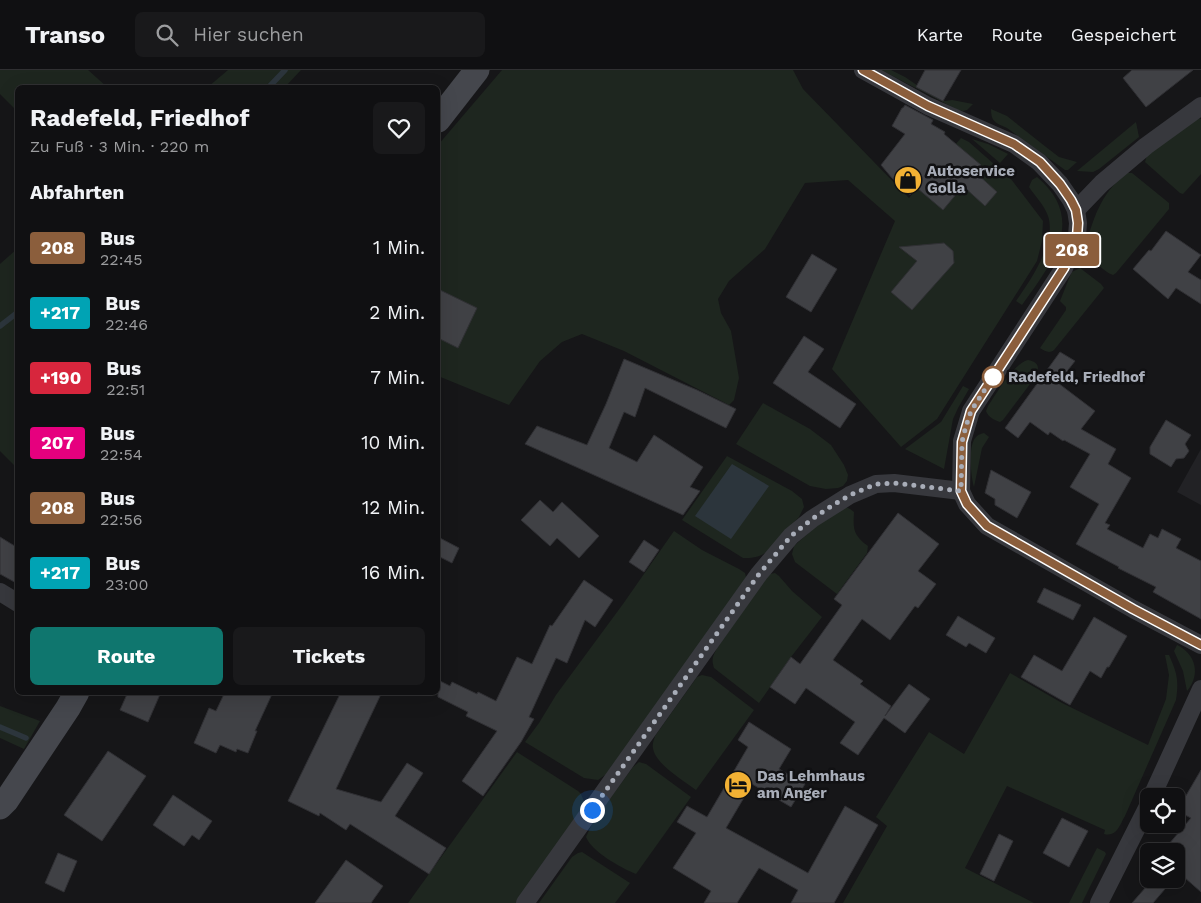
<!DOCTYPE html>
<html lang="de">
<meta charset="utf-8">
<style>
:root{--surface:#101012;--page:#19191b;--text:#f1f3f6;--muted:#9c9d9f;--line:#303032;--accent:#0f766e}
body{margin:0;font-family:"Work Sans",sans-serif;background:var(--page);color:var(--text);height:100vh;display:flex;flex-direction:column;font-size:19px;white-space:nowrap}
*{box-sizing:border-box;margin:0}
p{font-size:16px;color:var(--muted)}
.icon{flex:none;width:28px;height:28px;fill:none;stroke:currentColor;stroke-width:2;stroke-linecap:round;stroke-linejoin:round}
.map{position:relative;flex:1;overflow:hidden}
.sheet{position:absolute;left:15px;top:15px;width:425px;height:610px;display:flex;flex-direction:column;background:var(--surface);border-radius:8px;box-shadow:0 5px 20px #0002,0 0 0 1px var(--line)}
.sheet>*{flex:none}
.badge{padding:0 10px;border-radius:4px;font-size:18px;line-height:32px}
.buttons{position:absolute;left:1140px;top:718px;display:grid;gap:10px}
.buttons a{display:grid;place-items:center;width:45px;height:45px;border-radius:8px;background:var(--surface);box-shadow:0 5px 20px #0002,0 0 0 1px var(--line);font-size:25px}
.you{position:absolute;width:25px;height:25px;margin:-12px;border:4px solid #fff;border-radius:50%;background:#1a73e8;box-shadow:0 0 0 8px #1a73e833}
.map>.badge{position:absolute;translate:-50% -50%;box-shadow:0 0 0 2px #fff}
h2{padding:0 15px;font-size:19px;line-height:45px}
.round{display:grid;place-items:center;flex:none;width:52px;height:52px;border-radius:8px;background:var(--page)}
.overview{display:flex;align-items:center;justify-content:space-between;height:85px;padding:0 15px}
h1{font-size:24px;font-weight:700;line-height:38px}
.action{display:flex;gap:10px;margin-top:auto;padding:10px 15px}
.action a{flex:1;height:58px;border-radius:8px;background:var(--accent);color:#fff;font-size:20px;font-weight:700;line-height:58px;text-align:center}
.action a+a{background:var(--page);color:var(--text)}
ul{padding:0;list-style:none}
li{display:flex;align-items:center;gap:15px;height:65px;padding:0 15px}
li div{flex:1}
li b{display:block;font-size:19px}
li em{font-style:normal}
li .badge{min-width:55px;font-weight:700;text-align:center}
header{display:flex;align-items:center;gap:30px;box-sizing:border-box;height:70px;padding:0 25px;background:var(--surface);border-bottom:1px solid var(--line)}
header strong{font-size:24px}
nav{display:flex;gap:28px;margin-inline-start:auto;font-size:18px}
.search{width:350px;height:45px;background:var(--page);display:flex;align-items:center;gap:12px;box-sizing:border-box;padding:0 18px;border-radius:8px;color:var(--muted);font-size:19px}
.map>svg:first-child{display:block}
.built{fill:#222225}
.green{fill:#1e261f}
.water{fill:#2c353c}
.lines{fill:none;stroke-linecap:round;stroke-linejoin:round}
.stream{stroke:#2c353c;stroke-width:5.5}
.building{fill:#404145;stroke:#303034}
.minor{stroke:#37383d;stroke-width:18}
.secondary{stroke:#45474d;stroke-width:25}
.line-casing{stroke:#fff;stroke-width:11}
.line{stroke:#8b5e3c;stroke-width:8}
.walk{stroke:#a8adb8;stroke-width:5;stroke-dasharray:0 9}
.stop-dot{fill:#fff;stroke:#8b5e3c;stroke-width:2.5}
.labels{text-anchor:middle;stroke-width:5;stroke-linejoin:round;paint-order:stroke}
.poi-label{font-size:15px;font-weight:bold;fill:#a8adb8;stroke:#111113;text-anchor:start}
.stop-label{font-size:15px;font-weight:bold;fill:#a8adb8;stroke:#111113;text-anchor:start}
</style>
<header>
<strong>Transo</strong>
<div class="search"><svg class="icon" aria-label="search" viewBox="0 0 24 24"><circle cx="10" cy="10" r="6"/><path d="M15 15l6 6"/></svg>Hier suchen</div>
<nav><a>Karte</a><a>Route</a><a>Gespeichert</a></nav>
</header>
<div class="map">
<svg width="1201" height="833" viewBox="0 0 1201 833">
<rect width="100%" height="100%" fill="#161618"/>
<polygon class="built" points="1201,379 1201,435 1177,422"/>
<g class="green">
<polygon points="0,0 88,0 107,17 18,18 17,41 0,24"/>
<polygon points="228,0 301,0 285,17 208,17"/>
<polygon points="502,0 793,0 803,19 909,128 961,68 969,72 1011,109 1043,151 1042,171 1037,191 937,349 901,377 832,299 895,151 848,110 805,113 765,179 729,211 718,229 721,243 731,261 739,308 734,330 729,335 624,281 582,264 562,272 540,291 509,335 438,306 438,75"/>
<polygon points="881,0 891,0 905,7 927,22 945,31 952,30 973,34 967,40 963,41 958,40"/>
<path d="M991,39L1007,46L1046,77L1059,87L1077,92L1068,100H1065L1007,58C996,53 991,52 991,39Z"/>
<polygon points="1198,48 1201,49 1201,104 1183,124 1180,123 1145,92 1147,85"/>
<polygon points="1136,52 1139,67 1099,99 1093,102 1077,101"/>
<polygon points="972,69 988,74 1008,84 1000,93"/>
<path d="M1127,103H1132L1169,133V139L1116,203L1113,205C1102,201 1093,189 1084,181C1093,150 1100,123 1127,103Z"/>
<path d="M1037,107C1088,150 1051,194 1022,235L1016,231C1030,211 1057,172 1048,146C1044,135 1035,126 1029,117L1032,110Z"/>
<polygon points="17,179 17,398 0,381 0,194"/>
<path d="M1080,198L1101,214L1104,218L1054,280C1049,284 1045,281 1040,278L1066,240V237L1060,231L1070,206L1072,202Z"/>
<path d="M1028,290C1038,292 1040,296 1036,306L1003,350L1000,352C994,350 988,347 986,341L988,336C997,323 1013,294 1028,290Z"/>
<polygon points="963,316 969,319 958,338 953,349 944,399 905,379 941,352"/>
<polygon points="763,333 810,359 831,375 844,395 848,405 847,411 843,416 838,418 826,419 810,416 736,374"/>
<path d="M984,363L989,367L982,378L974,417C971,406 967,374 977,366C979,364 981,364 984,363Z"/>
<path d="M727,386L792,421L802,429L804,437L799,447L768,481C760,487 753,488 743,488L682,450Z"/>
<path d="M844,436L850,439L854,442C853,459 853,465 868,476L867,483L837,524L795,492L792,484L794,476L831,443Z"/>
<polygon points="674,461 702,480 739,499 745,503 746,507 743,515 608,703 598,710 584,708 525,672 539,653 556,625 623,534"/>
<path d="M775,503L779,506L792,521L822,547L791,587L759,633L714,598C711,589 713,586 717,578L765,510L770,504Z"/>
<path d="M1177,575C1196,584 1201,605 1187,621L1183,601L1174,581Z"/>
<path d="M1165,585H1169C1177,603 1179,610 1176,630L1125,746C1119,756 1117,767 1104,764L1105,760L1007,716L965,798L1034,833H843L887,756L876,747L929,662L964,684L1010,603L1062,633L1148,675L1166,629L1169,605Z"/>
<path d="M702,605L711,607L754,640L696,720C683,710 655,694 653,678C652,674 654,670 655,666L697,607Z"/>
<polygon points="0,636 40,651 24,679 0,668"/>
<polygon points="517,682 578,721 581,724 585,734 517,833 408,833"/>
<path d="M639,692L646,694L691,727L636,804C621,798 592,782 586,767L593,752L633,697Z"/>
<polygon points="1097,778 1105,782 1106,784 1082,833 1069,833"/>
<polygon points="582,782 630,813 615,833 539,833 572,787 578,783"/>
</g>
<polygon class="water" points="732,394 769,416 731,469 695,446"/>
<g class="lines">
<g class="stream">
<polyline points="268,18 285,0"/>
<polyline points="0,256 18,242"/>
<polyline points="0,657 26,668"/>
</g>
</g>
<g class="building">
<polygon points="925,0 961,0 943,31 916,17"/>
<polygon points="1132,0 1193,0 1146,37 1123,8"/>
<polygon points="905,35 933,50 931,54 945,62 944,64 981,95 975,102 997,122 985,136 963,116 943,140 917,118 910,125 892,108 881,95 905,64 892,56 902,38 903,38"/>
<polygon points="1166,161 1201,185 1188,202 1201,210 1201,234 1176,218 1168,229 1133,199 1149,180 1151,181"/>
<polygon points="944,173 953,181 954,193 912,240 891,222 917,191 899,177"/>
<polygon points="812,184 837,199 811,242 786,227"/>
<polygon points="438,219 477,238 458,278 438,268"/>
<polygon points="804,266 824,279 808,302 856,334 840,358 773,313"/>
<polygon points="1060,282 1075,291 1058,313 1095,341 1081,359 1116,379 1108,394 1131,408 1105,453 1110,455 1107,459 1143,478 1150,464 1158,468 1162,459 1181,469 1176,478 1201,491 1201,549 1153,522 1156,517 1118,498 1119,497 1076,474 1099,434 1070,417 1090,384 1064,370 1063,371 1050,362 1048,365 1030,352 1018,368 1005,358"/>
<polygon points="624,289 697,320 736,339 726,358 645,318 635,347 624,342 609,378 637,392 654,365 703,397 690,417 700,421 683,445 525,374 537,356 587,375 606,334"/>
<polygon points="1166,350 1191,365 1185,374 1189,381 1184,388 1176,389 1171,397 1150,384 1150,377"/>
<polygon points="991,400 1031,422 1017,448 995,435 995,429 985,423"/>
<polygon points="540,430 553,442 562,432 599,466 579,488 557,468 550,476 521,450"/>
<polygon points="898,443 939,474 918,501 936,514 918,538 915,536 890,570 862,549 833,590 863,611 860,614 891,636 885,646 909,614 930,629 905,663 884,648 858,685 840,673 855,652 806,618 795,634 770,617 791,587 800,594 842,535 834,529"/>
<polygon points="0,467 18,478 18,514 0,504"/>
<polygon points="438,467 459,478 452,493 438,486"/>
<polygon points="644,470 659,480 644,502 629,492"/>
<polygon points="584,510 613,530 595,557 585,550 567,593 556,588 529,647 534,649 521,672 483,726 462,711 497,661 466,646 468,642 438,627 438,610 450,616 452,612 477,624 478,622 496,631 517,587 532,594 550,555 552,556"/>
<polygon points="1044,518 1081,535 1073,550 1037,532"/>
<polygon points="958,546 995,568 986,583 969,573 966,577 946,565"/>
<polygon points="1094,547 1127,566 1109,597 1107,597 1101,608 1090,601 1070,635 1021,607 1034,585 1062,601"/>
<polygon points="128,622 161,622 148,652 120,640"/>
<polygon points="225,622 273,622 255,661 257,661 248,683 237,679 236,682 220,675 216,683 194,673 209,638 216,641"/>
<polygon points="341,622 382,622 336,719 381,732 407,693 423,703 395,746 446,778 429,804 350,754 346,760 320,743 319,746 288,731"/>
<polygon points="749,652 791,679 779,699 805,714 791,737 752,714 726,758 808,803 845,736 878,755 834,833 791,833 798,820 759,798 737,833 704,833 711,821 673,798 696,763 677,752 687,736 707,747 748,677 738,670"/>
<polygon points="108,681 146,706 102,771 64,745"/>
<polygon points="1201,700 1201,822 1176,800 1177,781 1163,781 1191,748 1177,741"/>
<polygon points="173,725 212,751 199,770 192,765 184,776 153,755"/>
<polygon points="1062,748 1088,761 1069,797 1043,783"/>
<polygon points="999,764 1013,771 994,811 980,804"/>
<polygon points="58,783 77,791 64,822 45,813"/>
<polygon points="346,790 383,816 371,833 315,833"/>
<polygon points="1153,809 1165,819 1153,833 1132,833"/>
</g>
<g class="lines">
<g class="minor">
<polyline points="863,0 928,36 1014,74 1039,92 1060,114 1071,130 1076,140 1078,153 1077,167 1064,198 971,341 962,371 961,421 967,434 987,456 1133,539 1201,575"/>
<polyline points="1076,140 1102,113 1146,76 1201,36"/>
<polyline points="0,522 18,533"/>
<polyline points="1152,726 1201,619"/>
<polyline points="525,833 759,504 791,466 812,449 850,425 876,414 894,413 961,421"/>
<polyline points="1099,833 1149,734"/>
</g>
<g class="secondary">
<polyline points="438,50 477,0"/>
<polyline points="0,737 6,731 68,638 77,622"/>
</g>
</g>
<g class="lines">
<defs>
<polyline id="line" points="863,0 928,36 1014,74 1040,92 1060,114 1071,130 1076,140 1078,153 1077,167 1064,198 971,341 962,372 961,421 967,434 987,456 1133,539 1201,575"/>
</defs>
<use href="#line" class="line-casing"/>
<use href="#line" class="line"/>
<polyline class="walk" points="592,740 759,504 791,466 812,449 830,437 850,425 876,414 894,413 961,421 962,372 966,356 971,341 993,307"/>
</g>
<defs>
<symbol id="shop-disc" viewBox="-11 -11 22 22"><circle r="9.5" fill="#f2b134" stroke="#111113"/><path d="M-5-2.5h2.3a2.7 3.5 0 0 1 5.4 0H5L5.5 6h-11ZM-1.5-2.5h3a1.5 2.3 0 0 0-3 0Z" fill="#111"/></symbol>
<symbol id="hotel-disc" viewBox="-11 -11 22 22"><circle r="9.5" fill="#f2b134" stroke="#111113"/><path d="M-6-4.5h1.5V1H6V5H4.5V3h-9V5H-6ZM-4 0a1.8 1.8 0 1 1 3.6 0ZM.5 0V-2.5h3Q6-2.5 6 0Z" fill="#111"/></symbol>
</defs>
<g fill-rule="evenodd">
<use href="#shop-disc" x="892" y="94" width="32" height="32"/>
<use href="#hotel-disc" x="722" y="699" width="32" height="32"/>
</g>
<circle class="stop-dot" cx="993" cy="307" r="10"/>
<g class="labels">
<g class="poi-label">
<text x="927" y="106">Autoservice<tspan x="927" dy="17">Golla</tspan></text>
<text x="757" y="711">Das Lehmhaus<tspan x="757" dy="17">am Anger</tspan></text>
</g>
<g class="stop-label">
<text x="1008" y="312">Radefeld, Friedhof</text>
</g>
</g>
</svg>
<div class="buttons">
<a><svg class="icon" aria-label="locate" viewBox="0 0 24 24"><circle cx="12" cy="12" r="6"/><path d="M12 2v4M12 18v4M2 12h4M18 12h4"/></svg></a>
<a><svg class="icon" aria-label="layers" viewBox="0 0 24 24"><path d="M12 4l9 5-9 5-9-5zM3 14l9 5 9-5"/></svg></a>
</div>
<div class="you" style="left:592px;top:740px"></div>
<b class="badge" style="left:1072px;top:180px;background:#8b5e3c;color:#fff">208</b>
<section class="sheet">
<div class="overview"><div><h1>Radefeld, Friedhof</h1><p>Zu Fuß · 3 Min. · 220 m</p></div><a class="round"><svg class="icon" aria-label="heart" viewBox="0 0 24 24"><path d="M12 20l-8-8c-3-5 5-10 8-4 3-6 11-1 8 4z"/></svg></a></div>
<h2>Abfahrten</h2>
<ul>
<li><span class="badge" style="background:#8b5e3c;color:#fff">208</span><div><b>Bus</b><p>22:45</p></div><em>1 Min.</em></li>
<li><span class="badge" style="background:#00a3b4;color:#fff">+217</span><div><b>Bus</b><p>22:46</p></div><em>2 Min.</em></li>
<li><span class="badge" style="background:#d7263d;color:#fff">+190</span><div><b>Bus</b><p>22:51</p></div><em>7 Min.</em></li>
<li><span class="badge" style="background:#e6007e;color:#fff">207</span><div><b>Bus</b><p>22:54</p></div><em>10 Min.</em></li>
<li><span class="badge" style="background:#8b5e3c;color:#fff">208</span><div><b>Bus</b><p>22:56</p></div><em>12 Min.</em></li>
<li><span class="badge" style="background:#00a3b4;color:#fff">+217</span><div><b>Bus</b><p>23:00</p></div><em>16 Min.</em></li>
</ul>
<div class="action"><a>Route</a><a>Tickets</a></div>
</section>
</div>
